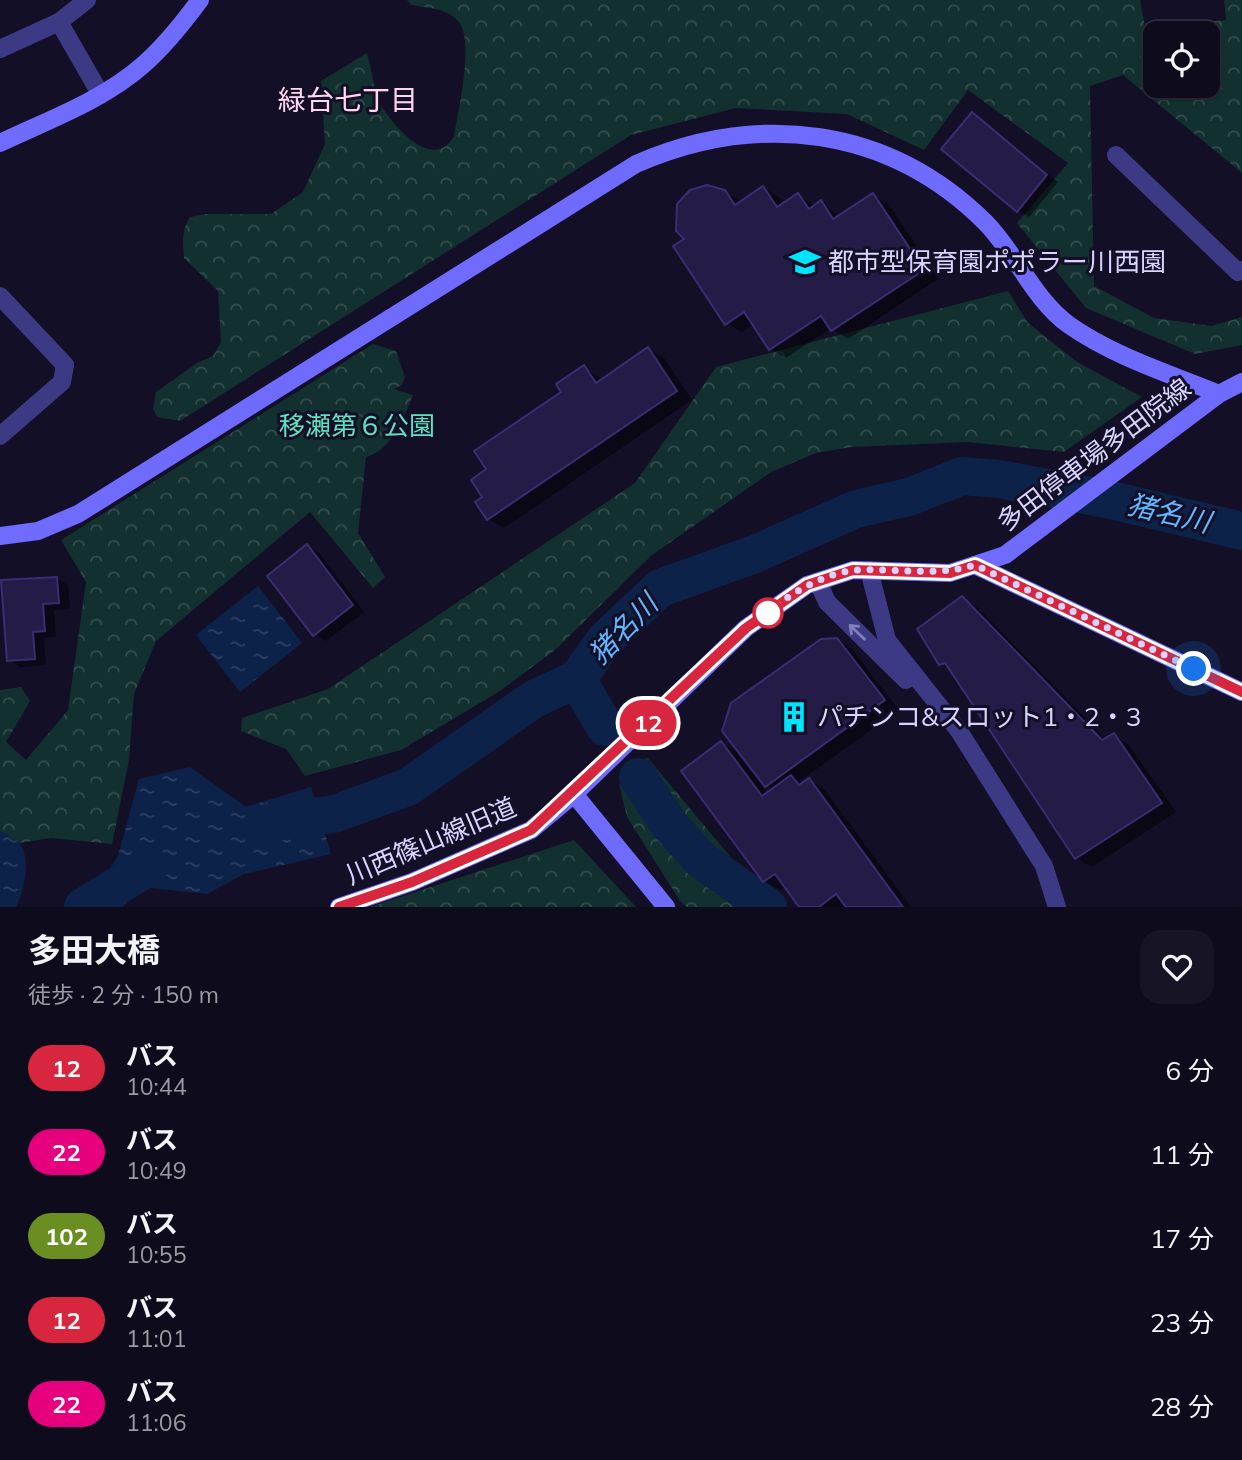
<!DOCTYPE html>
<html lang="ja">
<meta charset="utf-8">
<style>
:root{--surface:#0e0b1c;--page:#171425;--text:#f1f3f6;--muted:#9b9ba3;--line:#2e2b3b}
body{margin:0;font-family:Mulish,"Noto Sans JP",sans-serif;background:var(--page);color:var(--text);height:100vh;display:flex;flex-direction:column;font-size:26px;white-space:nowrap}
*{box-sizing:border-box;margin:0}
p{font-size:23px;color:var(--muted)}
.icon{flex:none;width:38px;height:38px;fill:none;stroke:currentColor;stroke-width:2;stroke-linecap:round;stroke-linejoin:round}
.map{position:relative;height:907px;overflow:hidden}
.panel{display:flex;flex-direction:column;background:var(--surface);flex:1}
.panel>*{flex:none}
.badge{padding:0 14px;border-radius:23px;font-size:24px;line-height:46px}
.tools{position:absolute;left:1143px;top:21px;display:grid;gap:14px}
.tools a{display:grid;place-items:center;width:77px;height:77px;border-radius:14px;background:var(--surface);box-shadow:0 2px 5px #0004,0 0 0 2px var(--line);font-size:35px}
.you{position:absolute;width:35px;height:35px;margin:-18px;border:5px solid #fff;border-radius:50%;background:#1a73e8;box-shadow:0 0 0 10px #1a73e833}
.map>.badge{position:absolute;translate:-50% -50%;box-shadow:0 0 0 4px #fff}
.round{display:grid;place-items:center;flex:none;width:74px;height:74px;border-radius:21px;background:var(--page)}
.head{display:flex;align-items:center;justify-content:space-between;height:119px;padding:0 28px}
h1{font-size:33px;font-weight:700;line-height:52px}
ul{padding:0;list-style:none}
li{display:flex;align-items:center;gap:21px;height:84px;padding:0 28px}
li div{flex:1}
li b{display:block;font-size:26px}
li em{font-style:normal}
li .badge{min-width:77px;font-weight:700;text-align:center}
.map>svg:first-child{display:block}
.forest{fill:url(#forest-crowns);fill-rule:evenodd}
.water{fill:url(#water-ripples)}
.shadow{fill:#0007;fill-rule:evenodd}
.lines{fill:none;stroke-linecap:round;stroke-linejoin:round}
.river{stroke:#0c2248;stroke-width:38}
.building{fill:#241b47;stroke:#3b2d73;stroke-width:2}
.street{stroke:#3d3a85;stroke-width:18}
.secondary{stroke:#6f6bff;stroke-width:18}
.oneway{stroke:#837fbc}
.line-casing{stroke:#fff;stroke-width:16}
.line{stroke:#d7263d;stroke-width:10}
.walk{stroke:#d9d4ff;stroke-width:7;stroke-dasharray:0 12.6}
.stop-dot{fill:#fff;stroke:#d7263d;stroke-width:3.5}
.labels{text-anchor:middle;stroke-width:6;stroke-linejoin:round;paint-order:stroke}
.poi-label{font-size:26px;fill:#d9d4ff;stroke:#130f26;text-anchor:start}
.park-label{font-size:26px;fill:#5fe0c0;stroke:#130f26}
.street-label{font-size:26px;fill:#d9d4ff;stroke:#130f26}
.neighbourhood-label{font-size:28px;fill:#ffd6f0;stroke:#130f26}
.water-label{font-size:28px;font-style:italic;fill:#62b6ff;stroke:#130f26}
</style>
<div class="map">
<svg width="1242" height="907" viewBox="0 0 1242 907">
<defs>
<pattern id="forest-crowns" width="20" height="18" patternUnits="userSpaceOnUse" patternTransform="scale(1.75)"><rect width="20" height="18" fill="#12302f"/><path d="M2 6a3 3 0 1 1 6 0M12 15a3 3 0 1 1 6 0" fill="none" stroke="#344d4e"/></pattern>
<pattern id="water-ripples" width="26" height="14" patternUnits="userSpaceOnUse" patternTransform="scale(1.75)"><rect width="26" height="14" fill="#0c2248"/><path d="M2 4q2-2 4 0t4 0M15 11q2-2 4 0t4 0" fill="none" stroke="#2f4163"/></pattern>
</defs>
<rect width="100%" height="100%" fill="#130f26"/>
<g class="forest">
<path d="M407,0H1140L1145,27L1226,20L1224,0H1242V173L1123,75L1090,86L1094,286L1154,318L1212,326L1242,317V345L1195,354L1086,308L1017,223L1068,163L968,90L924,150L847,114L736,108L631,135L180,421L157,417L153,409L156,392L197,363L213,356L221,342L218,291L184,258C183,243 181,231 190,217L206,214H271L303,192L325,144L321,81L367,53C372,70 374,93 382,107C395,128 434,172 454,136C458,112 475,39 458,21C447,8 427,8 411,5ZM1155,33H1208V86H1155Z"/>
<polygon points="1008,291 1028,323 1077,362 1142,397 1064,452 967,442 851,447 816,453 771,472 652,555 555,650 500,691 401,750 305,776 286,749 241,731 242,718 328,689 635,483 716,367"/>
<path d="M373,344L396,351L405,377L402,385L394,389L413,395C404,417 391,451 366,457L358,533L385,577L373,588L310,512L156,641L134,694L129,760L112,844L51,838L19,843L0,831V690L21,687L30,701L6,742L26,760L68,710L86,582L61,540Z"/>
<polygon points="647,757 753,884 785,907 687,907 680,901 627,817 619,784"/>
<polygon points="574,840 636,907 370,907"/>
</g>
<g class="water">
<polygon points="258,586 302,643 240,692 196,635"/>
<polygon points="190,767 246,807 311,787 331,854 244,874 207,894 141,887 123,907 116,907 99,886 118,856 139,779"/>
<path d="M0,831C5,834 14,838 19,843C32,859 24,891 16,907H0Z"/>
</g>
<g class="shadow">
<polygon points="972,115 1058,182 1029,217 1018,210"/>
<polygon points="763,188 779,197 784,205 798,195 815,206 821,202 840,217 873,195 889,204 938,279 848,339 831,328 786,358 770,349 754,324 742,332 726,323 687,239 678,230 676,215 684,198 724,191 742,202"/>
<polygon points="648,349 664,358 692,400 504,528 488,519 485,497 489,469 584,367 602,380"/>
<polygon points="307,547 319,553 364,612 326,641 314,634"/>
<polygon points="57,578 68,585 70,609 54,610 56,637 44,638 46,665 20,667 9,660"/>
<polygon points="962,598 978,608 1106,739 1114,735 1129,745 1176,812 1092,867 1076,858 952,670 941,664"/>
<path d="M836,639L852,649L899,710L800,781L804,784L809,780L824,789L911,907H802L786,886L780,890L764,881L721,743L742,754ZM758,775L766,785L774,790L768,794L756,777Z"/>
</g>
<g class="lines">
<g class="river">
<polyline points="577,679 605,727"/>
<polyline points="638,777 668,823 700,859 768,907"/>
<polyline points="267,823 334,814 408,787 534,699 577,679 605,640 660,588 755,554 856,509 909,497 962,476 999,479 1111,500 1242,531"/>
<polyline points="83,907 150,866"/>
</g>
</g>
<g class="building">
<polygon points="972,112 1047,175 1017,212 941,149"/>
<polygon points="707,185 725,190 735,205 763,186 777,207 798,193 809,209 821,200 833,219 873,193 924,270 831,331 821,316 769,350 744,312 725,325 673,246 684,239 676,231 677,204 690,190"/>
<polygon points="648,347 677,391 487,520 475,502 482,497 471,480 486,469 474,451 561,392 556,384 584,365 596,383"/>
<polygon points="307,544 353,605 313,636 267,576"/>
<polygon points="57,577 59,603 43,604 45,631 33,632 35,659 7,661 1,580"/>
<polygon points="962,596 1102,740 1114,733 1162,803 1075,859 945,663 939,665 917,629"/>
<polygon points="837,638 885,700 765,787 722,731 731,703 821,639"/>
<polygon points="721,741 762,796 791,775 799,785 809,778 903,907 846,907 836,894 819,907 799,907 775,874 763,882 681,771"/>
</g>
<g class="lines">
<g class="street">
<polyline points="59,22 101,95"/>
<polyline points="0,49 59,22 87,0"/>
<polyline points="1116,155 1238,272 1242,270"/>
<polyline points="0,296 65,365 62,382 0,436"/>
<polyline points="869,570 887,640 959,731 1044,866 1057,907"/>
<polyline points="818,582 827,602 906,680"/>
</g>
<g class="secondary">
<path d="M0,143C48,120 102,101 143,65C165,46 183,23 200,0"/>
<path d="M0,536L38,531L78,514L636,164C758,111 888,126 985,222C1016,253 1033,299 1069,325C1113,356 1170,374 1219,394"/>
<polyline points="975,565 1242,692"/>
<polyline points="574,794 666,907"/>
<polyline points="339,907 412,882 531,830 574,794 746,628 807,585 853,570 950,573 1005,555 1219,394 1242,382"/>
</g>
</g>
<defs><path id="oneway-shaft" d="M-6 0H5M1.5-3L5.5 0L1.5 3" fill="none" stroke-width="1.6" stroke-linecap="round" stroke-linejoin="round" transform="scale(1.75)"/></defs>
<use class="oneway" href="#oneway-shaft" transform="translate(857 632) rotate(-136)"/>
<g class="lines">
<defs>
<polyline id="line" points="339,907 412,882 531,830 746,628 807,585 853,570 950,573 975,565 1242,692"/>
</defs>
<use href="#line" class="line-casing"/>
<use href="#line" class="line"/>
<path class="walk" d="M768,613C786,596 825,572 857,570C897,568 936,577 975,565L1194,669"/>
</g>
<defs>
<symbol id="school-bare" viewBox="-9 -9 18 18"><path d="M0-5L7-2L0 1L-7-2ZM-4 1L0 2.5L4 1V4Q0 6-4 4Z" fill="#00e5ff" stroke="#130f26" stroke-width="2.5" paint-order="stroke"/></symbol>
<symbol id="building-bare" viewBox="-9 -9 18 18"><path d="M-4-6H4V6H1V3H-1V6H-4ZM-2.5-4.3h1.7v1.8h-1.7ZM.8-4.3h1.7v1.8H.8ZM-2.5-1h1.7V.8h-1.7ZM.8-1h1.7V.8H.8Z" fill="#00e5ff" stroke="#130f26" stroke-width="2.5" paint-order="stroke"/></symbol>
</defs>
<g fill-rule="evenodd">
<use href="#school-bare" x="783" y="240" width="44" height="44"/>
<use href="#building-bare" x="772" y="695" width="44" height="44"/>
</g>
<circle class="stop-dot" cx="768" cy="613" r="14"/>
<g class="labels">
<g class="poi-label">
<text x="828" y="271">都市型保育園ポポラー川西園</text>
<text x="817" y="726">パチンコ&amp;スロット1・2・3</text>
</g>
<g class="park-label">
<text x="357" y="435">移瀬第６公園</text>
</g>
<g class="street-label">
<text transform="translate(1094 455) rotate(-37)" y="9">多田停車場多田院線</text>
<text transform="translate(431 841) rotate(-23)" y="9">川西篠山線旧道</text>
</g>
<g class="neighbourhood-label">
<text x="348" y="110">緑台七丁目</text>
</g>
<g class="water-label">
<text transform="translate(1169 513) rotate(13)" y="10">猪名川</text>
<text transform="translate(623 629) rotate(-46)" y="10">猪名川</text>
</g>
</g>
</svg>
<div class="tools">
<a><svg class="icon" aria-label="locate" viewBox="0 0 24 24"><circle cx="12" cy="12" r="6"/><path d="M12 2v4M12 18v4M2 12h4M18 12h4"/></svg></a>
</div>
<div class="you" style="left:1194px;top:669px"></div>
<b class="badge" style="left:648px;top:723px;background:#d7263d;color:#fff">12</b>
</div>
<section class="panel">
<div class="head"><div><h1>多田大橋</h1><p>徒歩 · 2 分 · 150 m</p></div><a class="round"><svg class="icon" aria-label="heart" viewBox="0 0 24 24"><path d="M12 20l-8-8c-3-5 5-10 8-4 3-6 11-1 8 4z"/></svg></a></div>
<ul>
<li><span class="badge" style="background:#d7263d;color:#fff">12</span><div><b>バス</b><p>10:44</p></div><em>6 分</em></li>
<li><span class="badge" style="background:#e6007e;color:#fff">22</span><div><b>バス</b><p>10:49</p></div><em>11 分</em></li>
<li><span class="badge" style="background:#6b8e23;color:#fff">102</span><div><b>バス</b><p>10:55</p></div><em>17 分</em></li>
<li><span class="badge" style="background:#d7263d;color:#fff">12</span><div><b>バス</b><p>11:01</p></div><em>23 分</em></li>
<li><span class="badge" style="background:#e6007e;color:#fff">22</span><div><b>バス</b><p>11:06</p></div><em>28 分</em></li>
</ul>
</section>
